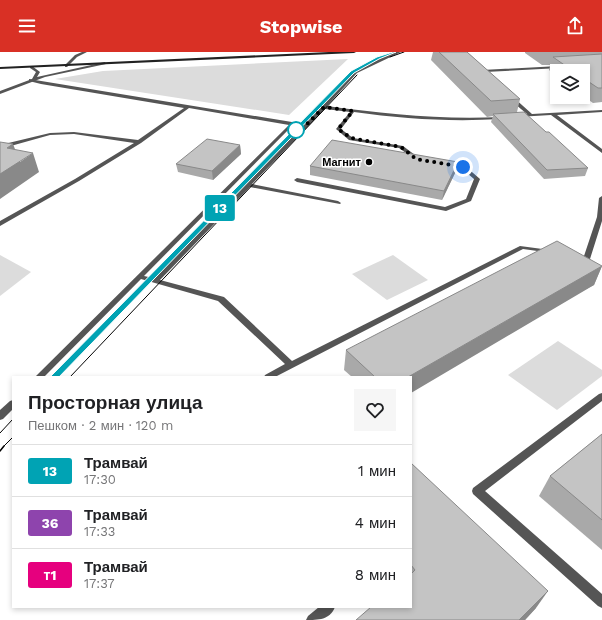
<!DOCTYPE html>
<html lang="ru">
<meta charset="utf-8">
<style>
:root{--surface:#fff;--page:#f6f6f6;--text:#202124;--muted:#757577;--line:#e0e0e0;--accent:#d93025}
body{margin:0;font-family:"Work Sans",sans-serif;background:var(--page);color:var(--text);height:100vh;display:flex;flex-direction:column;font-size:15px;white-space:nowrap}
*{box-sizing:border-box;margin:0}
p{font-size:13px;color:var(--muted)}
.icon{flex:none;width:22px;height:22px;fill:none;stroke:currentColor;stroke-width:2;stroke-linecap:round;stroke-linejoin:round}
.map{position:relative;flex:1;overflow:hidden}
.side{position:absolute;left:12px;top:324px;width:400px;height:232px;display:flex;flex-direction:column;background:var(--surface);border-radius:0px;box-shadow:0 2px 6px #0003}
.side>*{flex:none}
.badge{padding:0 8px;border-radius:3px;font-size:14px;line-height:26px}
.fabs{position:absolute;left:550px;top:12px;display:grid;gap:8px}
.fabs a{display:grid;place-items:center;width:40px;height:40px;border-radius:0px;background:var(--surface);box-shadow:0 2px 6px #0003;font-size:20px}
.you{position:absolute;width:20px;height:20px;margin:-10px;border:3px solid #fff;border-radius:50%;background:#1a73e8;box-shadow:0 0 0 6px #1a73e833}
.map>.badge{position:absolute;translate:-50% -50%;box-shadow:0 0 0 2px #fff}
.round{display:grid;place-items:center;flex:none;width:42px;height:42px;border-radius:0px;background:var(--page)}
.headline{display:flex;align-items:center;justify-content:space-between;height:68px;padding:0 16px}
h1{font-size:19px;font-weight:700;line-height:30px}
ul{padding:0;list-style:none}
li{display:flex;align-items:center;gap:12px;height:52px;padding:0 16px;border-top:1px solid var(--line)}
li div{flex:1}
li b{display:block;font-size:15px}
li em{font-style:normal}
li .badge{min-width:44px;font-weight:700;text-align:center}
header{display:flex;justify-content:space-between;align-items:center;height:52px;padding:0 16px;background:var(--accent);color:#fff;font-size:18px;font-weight:700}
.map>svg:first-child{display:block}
.green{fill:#dcdcdc}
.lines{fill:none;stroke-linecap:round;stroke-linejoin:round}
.service{fill:#555;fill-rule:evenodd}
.tertiary{fill:#555;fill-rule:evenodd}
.secondary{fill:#222;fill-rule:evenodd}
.tram-far1{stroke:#000;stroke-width:1}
.tram{stroke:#000;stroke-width:1.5}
.wall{fill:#a9a9a9}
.shaded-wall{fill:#898989}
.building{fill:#c4c4c4;stroke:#898989}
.line{fill:#00a3b4;stroke:#fff}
.walk{stroke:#000;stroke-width:4;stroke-dasharray:0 7.2}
.stop-dot{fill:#fff;stroke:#00a3b4;stroke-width:2}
.poi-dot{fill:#000;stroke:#fff;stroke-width:1.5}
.labels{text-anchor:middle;stroke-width:3;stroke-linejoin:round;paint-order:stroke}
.far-poi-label{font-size:11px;font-weight:bold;fill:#000;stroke:#fff;text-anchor:end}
</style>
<header><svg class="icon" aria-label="menu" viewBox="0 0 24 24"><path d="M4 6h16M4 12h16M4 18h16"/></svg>Stopwise<svg class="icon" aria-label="share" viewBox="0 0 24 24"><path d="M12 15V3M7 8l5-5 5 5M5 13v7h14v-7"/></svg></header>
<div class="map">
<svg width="602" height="568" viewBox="0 0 602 568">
<rect width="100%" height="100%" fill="#fff"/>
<g class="green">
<polygon points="348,7 289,63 55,27 103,19"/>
<polygon points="0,203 31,220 0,244"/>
<polygon points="393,203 428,228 387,248 352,222"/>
<polygon points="558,289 602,318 602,324 557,358 508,323"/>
</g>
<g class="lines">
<g class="service">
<polygon points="82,0 87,0 77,5 67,15 65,15 65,13 75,3"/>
<path d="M396,0H401L357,21L327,54C385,62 442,68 501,65L503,66L501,67C452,70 403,67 354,60L341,77L353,86L403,94L419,106L420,107L417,109L399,96L349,88L336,77L350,60L325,57L252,132L338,149L341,151L340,152L250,135L160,228L224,245L292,309L520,194L550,198L553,200L552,201L523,197L275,325H264L265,323L285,312L218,249L141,227L44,325H35L289,73L189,56L141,91L79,129L0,174V169L75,127L134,91L74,82L50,83L0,97V93L50,81L74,80L138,88L184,56L41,32L29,29V27L304,72L355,19L380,6ZM293,73L302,75L153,226L144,224Z"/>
<polygon points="559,14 560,16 485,20 487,22 485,23 480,19 482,18"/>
<polygon points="509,45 513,45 532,62 602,58 602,60 557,63 602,97 602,101 551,63 517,65 517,63 527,62 509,47"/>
<polygon points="446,110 465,114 480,127 471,149 446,159 297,130 294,128 297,126 445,155 466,147 474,127 461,116 444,113 443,112"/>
<polygon points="602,144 602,169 590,207 587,209 577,206 577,204 584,204 597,165 599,146"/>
<polygon points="602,341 602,349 485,439 602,542 602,556 598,554 473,442 472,439 473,436 599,342"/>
<polygon points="13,348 13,357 3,367 0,368 0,358 10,349"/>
<path d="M319,555H335C330,568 318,568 306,568L308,564Z"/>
</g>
<polygon class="tertiary" points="105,10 106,12 45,25 0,42 0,39 32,27 36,20 30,16 30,14 32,14 40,20 37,25"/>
<polygon class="secondary" points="329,0 356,0 354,1 0,17 0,15"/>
<g class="tram-far1">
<polyline points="390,5 404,0"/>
<polyline points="54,325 352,20 378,6 395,0"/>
<polyline points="70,325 357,23"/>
<polyline points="0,381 13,367"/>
<polyline points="3,395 13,385"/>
</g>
<polyline class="tram" points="0,399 4,394"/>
</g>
<g class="wall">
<polygon points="433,0 467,0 520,47 517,60 546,80 588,116 585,124 544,127 491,70 493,64 487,65 431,8"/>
<polygon points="525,0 602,0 602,50 593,51 583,44 583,19 557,19 557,24 549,18 550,13 542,13 525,1"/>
<polygon points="240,93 241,102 213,128 178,120 176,112"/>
<polygon points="458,110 456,119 442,148 310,123 310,114"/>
<polygon points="602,214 594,233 411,325 352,325 344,318 346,298"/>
<polygon points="602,382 602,498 539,444 550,424"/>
<polygon points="411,411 536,556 525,568 356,568 411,555"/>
</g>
<g class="shaded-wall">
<polygon points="13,92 20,110 33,101 39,120 0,147 0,122 7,96"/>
<polygon points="240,93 241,102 213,128 212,119"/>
<polygon points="458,110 456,119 442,148 444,139"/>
<polygon points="602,214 594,233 411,341 411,325 408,325"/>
<polygon points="548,539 536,556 525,568 519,568"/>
</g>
<g class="building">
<polygon points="439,0 467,0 520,47 491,49"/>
<polygon points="602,2 602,36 598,36 583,26 583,19 573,19 553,5"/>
<polygon points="524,60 546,80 549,80 588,116 547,118 493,62"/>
<polygon points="207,87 240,93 212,119 176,112"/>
<polygon points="332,88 458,110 444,139 310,114"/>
<polygon points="0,90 13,92 7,96 33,101 0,122"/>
<polygon points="557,189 602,214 408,325 375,325 346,298"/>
<polygon points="602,382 602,468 550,424"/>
<polygon points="411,411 548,539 519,568 356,568 371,555 411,555 411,522 415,518 411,513"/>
</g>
<polygon class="line" points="393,0 396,0 379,7 354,21 57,327 52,327 50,325 52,323 351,19 377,5"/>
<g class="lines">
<polyline class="walk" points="296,78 296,83 324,55 353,59 338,77 351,86 401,95 416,107 463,115"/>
</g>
<circle class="stop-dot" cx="296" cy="78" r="8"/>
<circle class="poi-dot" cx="369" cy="110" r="4"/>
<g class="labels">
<g class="far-poi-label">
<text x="361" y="114">Магнит</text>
</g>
</g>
</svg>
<div class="fabs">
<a><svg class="icon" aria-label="layers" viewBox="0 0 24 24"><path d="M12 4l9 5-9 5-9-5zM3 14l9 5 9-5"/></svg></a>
</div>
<div class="you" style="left:463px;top:115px"></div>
<b class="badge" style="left:220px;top:156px;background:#00a3b4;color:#fff">13</b>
<section class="side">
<div class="headline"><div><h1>Просторная улица</h1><p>Пешком · 2 мин · 120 m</p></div><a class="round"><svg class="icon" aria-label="heart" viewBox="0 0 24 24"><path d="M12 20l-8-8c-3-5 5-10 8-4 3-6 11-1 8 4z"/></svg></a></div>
<ul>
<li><span class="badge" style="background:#00a3b4;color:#fff">13</span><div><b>Трамвай</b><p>17:30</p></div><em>1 мин</em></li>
<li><span class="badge" style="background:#8e44ad;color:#fff">36</span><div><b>Трамвай</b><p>17:33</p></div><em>4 мин</em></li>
<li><span class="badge" style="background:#e6007e;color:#fff">т1</span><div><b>Трамвай</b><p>17:37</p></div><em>8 мин</em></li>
</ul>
</section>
</div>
